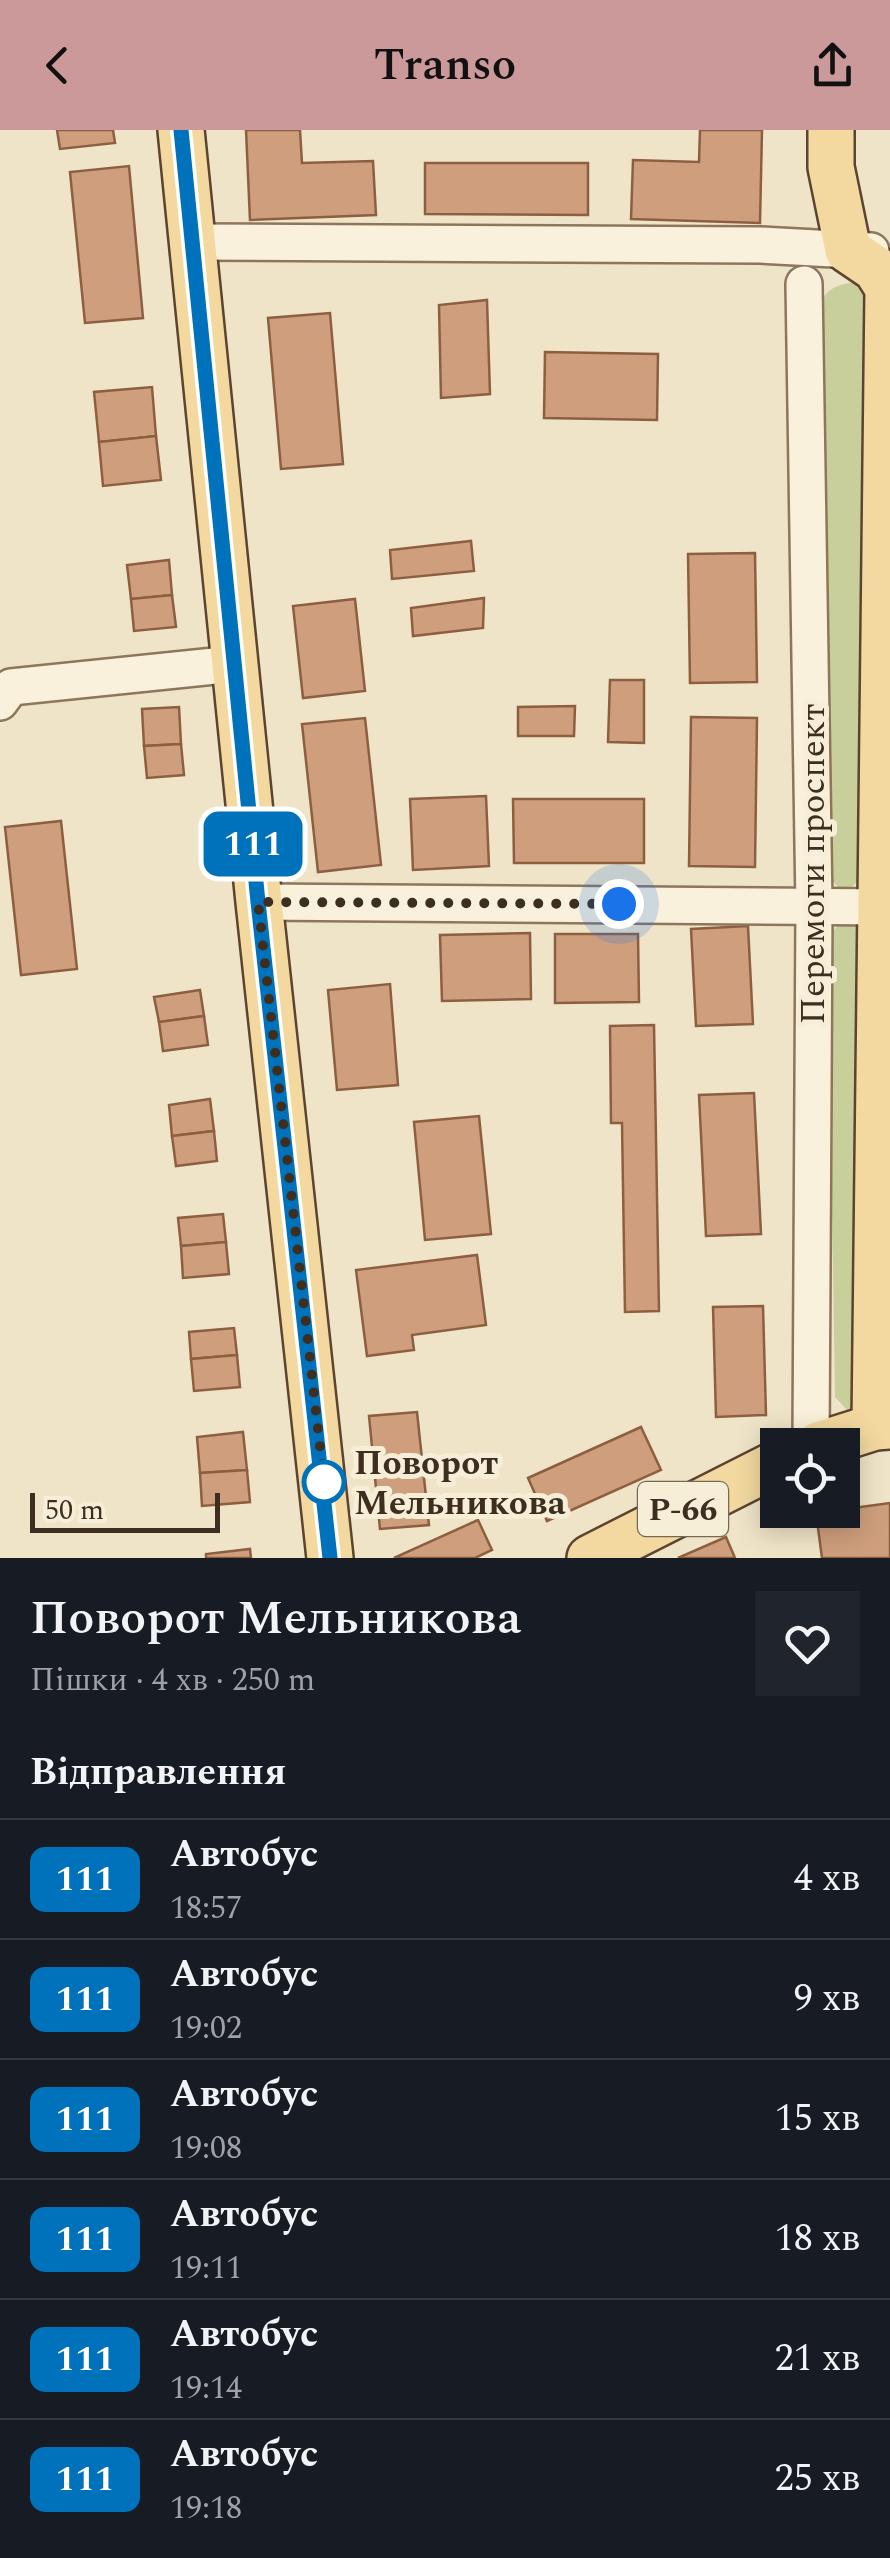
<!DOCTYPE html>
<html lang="uk">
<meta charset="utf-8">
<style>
:root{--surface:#171b24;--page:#20242c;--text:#f1f3f6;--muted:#9ea1a6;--line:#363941;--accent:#cc999b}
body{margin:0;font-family:Spectral,serif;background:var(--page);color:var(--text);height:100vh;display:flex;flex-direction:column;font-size:38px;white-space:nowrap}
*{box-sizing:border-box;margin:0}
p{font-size:32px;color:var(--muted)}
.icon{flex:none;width:55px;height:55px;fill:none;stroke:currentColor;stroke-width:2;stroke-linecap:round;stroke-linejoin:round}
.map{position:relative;height:1428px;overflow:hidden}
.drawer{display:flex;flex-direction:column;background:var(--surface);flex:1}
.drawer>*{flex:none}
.badge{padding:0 20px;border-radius:15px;font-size:35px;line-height:65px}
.controls{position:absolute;left:760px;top:1298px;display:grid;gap:20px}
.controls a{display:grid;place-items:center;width:100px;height:100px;border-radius:0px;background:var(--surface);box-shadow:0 5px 25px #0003;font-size:50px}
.scale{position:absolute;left:30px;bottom:25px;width:190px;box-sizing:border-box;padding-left:10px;border:5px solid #3d2e20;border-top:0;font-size:28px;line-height:35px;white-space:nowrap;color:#3d2e20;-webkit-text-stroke:8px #f7eed8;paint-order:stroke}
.you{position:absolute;width:50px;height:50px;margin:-25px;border:8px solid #fff;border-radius:50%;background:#1a73e8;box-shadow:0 0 0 15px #1a73e833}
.map>.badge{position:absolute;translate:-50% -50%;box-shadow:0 0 0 5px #fff}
h2{padding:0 30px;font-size:38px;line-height:90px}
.round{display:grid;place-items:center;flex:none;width:105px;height:105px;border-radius:0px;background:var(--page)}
.overview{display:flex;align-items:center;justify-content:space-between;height:170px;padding:0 30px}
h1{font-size:48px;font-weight:600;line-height:75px}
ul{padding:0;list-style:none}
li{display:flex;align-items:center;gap:30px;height:120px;padding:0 30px;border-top:2px solid var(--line)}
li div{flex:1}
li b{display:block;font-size:38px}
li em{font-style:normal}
li .badge{min-width:110px;font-weight:700;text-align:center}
header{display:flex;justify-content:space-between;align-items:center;height:130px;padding:0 30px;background:var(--accent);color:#111;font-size:45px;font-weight:600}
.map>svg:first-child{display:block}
.green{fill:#c9cf9b}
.building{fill:#cf9f7d;stroke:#8d5f41;stroke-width:2.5}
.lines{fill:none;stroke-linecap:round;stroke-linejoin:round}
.minor-casing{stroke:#8d765c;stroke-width:40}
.major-casing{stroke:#5b4430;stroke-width:50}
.minor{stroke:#faf1dc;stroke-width:35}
.major{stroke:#f3d9a0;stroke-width:45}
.line-casing{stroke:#fff;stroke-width:22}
.line{stroke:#0072bc;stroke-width:15}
.walk{stroke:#3d2e20;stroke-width:10;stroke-dasharray:0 18}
.stop-dot{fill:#fff;stroke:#0072bc;stroke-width:5}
.labels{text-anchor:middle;stroke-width:10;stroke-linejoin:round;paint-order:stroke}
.shield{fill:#f7eed8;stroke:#756857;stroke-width:2.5}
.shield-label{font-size:32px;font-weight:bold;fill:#3d2e20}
.street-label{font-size:35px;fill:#3d2e20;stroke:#f7eed8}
.stop-label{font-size:35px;font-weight:bold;fill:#3d2e20;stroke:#f7eed8;text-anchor:start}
</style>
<header><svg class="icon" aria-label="back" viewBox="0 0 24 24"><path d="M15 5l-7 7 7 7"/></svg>Transo<svg class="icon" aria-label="share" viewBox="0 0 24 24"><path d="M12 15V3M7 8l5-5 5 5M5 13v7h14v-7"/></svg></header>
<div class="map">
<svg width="890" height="1428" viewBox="0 0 890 1428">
<rect width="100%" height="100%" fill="#f0e4c8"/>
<g class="green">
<path d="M854,152L869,158L864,747L850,758L838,757L829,747L819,180C824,159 834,156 854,152Z"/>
<polygon points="846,789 865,795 854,1280 848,1281 835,1267 828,819 831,802"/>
</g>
<g class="building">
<polygon points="57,0 113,0 115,13 60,19"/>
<polygon points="246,0 300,0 302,33 373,31 376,85 250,90"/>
<polygon points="700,0 762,0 760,93 631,89 633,30 699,32"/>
<polygon points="425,33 588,33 588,85 425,84"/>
<polygon points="129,36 143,188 85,193 70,42"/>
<polygon points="487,170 490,264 441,268 439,175"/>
<polygon points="330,183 343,334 281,339 268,188"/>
<polygon points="545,222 658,224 657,290 544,288"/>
<polygon points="152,257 156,306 99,312 94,262"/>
<polygon points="156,306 161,350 103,356 99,312"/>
<polygon points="471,411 474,441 392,449 390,420"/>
<polygon points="755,423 757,552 690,553 688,424"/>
<polygon points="169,430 172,465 131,469 127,435"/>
<polygon points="172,465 176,497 134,501 131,469"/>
<polygon points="484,468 483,498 413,506 411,478"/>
<polygon points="355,469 365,561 303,568 293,476"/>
<polygon points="610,550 644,550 644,613 608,612"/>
<polygon points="575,576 574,606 518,606 518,577"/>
<polygon points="179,577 181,614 144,616 142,579"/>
<polygon points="691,587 757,588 755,737 689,736"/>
<polygon points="365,588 381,735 318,742 302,594"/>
<polygon points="181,614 184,645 147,648 144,616"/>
<polygon points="486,666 489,736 413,740 410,669"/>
<polygon points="513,669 644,669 644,733 514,733"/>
<polygon points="61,691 77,839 21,845 5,697"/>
<polygon points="748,796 753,894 696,896 691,799"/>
<polygon points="530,803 531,869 442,871 440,805"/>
<polygon points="555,804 638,804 639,872 555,873"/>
<polygon points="390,854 398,955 337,960 328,860"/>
<polygon points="200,860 204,886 159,892 154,867"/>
<polygon points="204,886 208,915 163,921 159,892"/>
<polygon points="654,895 659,1181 625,1182 622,993 611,993 610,896"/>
<polygon points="754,963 761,1104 706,1106 699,965"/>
<polygon points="210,969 214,1001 172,1006 169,975"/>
<polygon points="479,986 491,1104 425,1110 414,992"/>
<polygon points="214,1001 217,1031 176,1036 172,1006"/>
<polygon points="223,1084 226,1112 181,1116 178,1088"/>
<polygon points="226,1112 229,1144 183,1148 181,1116"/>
<polygon points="477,1125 486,1195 412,1205 414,1220 367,1226 356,1140"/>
<polygon points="763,1176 766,1285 716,1287 713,1177"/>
<polygon points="234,1198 237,1225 191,1229 189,1202"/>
<polygon points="237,1225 240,1257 194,1261 191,1229"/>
<polygon points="417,1282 429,1395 380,1399 369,1286"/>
<polygon points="641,1297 661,1340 547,1391 528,1348"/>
<polygon points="243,1302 247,1340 200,1343 197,1307"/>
<polygon points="247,1340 250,1372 202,1376 200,1343"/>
<polygon points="890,1373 890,1428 822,1428 816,1383"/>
<polygon points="478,1390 492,1420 475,1428 394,1428"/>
<polygon points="726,1407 735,1428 678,1428"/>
<polygon points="250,1419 251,1428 206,1428 206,1424"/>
</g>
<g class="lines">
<defs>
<g id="minor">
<polyline points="192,112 760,115 871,121"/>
<polyline points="804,154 814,776 811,1315"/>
<polyline points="0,572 11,557 234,534"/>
<polyline points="259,772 890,777"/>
</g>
<g id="major">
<polyline points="181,0 259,772 330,1428"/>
<polyline points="831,0 831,37 848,120 876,139 888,158 875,1297"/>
<polyline points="818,1315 875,1297 890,1296"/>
<polyline points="590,1428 778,1333"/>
</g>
</defs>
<use href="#minor" class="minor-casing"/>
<use href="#major" class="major-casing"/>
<use href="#minor" class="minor"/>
<use href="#major" class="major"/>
</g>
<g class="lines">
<defs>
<polyline id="line" points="181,0 258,772 330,1428"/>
</defs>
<use href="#line" class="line-casing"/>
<use href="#line" class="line"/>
<polyline class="walk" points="324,1352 258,772 619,774"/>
</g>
<circle class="stop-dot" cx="324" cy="1352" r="20"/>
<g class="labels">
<rect class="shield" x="638" y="1352" width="90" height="54" rx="8"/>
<g class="shield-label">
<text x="683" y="1390">Р-66</text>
</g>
<g class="street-label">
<text transform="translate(812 734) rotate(-90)" y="12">Перемоги проспект</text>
</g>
<g class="stop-label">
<text x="354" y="1344">Поворот<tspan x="354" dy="40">Мельникова</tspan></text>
</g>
</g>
</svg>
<div class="controls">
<a><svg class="icon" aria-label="locate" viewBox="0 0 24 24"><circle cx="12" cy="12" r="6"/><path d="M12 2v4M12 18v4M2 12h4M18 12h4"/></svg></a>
</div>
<div class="scale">50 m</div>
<div class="you" style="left:619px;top:774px"></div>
<b class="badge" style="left:253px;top:714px;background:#0072bc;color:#fff">111</b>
</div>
<section class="drawer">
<div class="overview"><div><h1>Поворот Мельникова</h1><p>Пішки · 4 хв · 250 m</p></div><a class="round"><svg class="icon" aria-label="heart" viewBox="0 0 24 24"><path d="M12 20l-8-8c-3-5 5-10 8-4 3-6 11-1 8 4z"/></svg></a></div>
<h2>Відправлення</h2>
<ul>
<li><span class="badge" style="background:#0072bc;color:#fff">111</span><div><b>Автобус</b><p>18:57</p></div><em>4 хв</em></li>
<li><span class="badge" style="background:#0072bc;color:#fff">111</span><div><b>Автобус</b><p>19:02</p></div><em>9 хв</em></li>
<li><span class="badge" style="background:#0072bc;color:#fff">111</span><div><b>Автобус</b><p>19:08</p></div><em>15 хв</em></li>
<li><span class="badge" style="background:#0072bc;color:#fff">111</span><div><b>Автобус</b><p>19:11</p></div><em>18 хв</em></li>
<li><span class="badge" style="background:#0072bc;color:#fff">111</span><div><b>Автобус</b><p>19:14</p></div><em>21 хв</em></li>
<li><span class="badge" style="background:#0072bc;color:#fff">111</span><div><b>Автобус</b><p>19:18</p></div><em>25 хв</em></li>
</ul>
</section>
